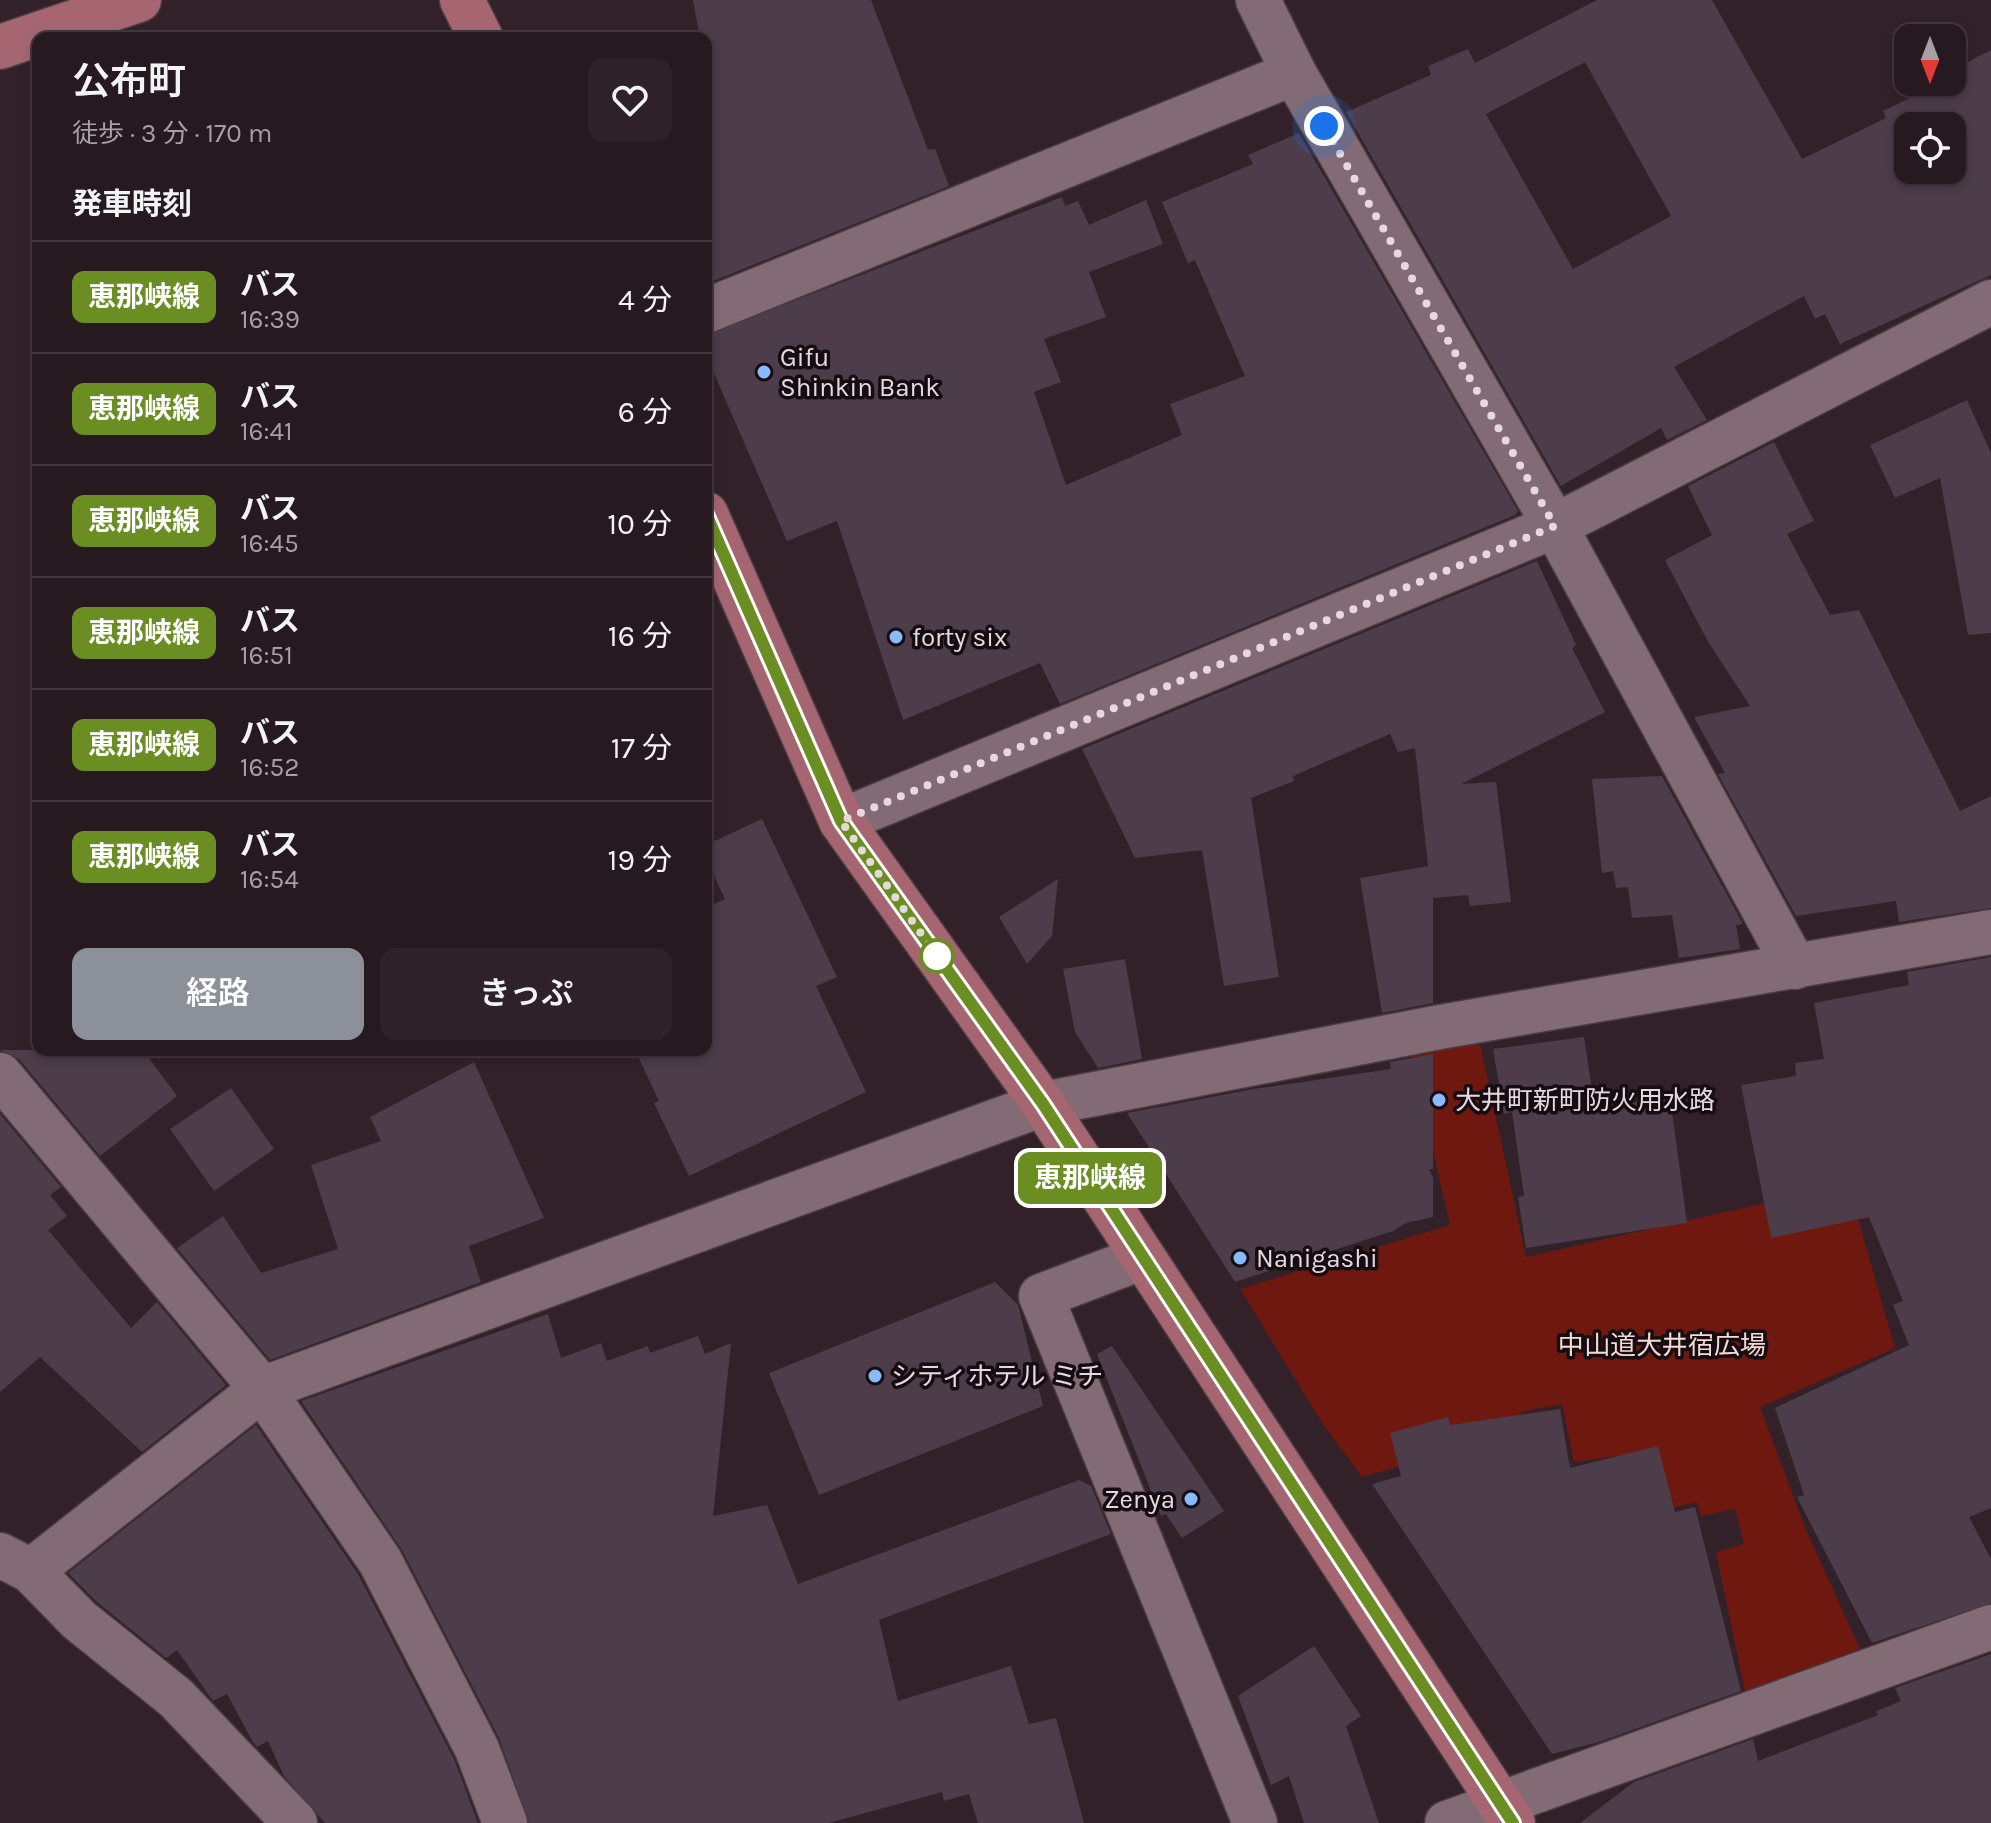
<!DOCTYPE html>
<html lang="ja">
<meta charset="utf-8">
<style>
:root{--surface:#26191f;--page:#2e2228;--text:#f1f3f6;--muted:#a4a0a4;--line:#42383d;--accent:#8c9099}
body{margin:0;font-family:Karla,"Noto Sans JP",sans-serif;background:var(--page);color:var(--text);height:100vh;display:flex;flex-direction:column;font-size:30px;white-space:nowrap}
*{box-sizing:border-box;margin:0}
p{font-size:26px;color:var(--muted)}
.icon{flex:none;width:44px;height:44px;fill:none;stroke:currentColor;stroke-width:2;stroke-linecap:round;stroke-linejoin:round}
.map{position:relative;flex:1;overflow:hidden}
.sheet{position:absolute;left:32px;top:32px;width:680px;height:1024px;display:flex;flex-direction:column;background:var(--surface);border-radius:16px;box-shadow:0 4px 12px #0003,0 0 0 2px var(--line)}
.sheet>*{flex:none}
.badge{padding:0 16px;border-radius:12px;font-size:28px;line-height:52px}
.needle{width:52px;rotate:180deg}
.buttons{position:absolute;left:1894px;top:24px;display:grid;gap:16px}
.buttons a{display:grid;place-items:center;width:72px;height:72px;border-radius:16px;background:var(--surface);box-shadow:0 4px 12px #0003,0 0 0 2px var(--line);font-size:40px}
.you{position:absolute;width:40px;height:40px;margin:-20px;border:6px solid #fff;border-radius:50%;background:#1a73e8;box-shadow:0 0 0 12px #1a73e833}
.map>.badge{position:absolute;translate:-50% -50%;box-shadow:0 0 0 4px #fff}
h2{padding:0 40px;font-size:30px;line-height:72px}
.round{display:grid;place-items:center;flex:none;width:84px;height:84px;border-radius:16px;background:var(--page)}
.summary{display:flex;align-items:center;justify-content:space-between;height:136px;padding:0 40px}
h1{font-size:38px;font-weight:600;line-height:60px}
.cta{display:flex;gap:16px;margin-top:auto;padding:16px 40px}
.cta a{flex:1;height:92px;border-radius:16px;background:var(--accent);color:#fff;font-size:32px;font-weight:600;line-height:92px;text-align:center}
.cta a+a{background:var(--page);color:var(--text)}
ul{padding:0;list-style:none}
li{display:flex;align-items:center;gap:24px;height:112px;padding:0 40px;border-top:2px solid var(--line)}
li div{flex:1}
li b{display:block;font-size:30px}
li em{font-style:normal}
li .badge{min-width:88px;font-weight:700;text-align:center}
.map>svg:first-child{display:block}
.green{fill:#6e1810}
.building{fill:#4d3c4a;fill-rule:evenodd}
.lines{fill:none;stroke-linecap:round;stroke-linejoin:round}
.minor-casing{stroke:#4b3c43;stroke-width:47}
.major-casing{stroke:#4b3c43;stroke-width:47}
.minor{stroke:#826b74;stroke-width:44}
.major{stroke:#a56672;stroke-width:44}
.line-casing{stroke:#fff;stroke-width:18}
.line{stroke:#6b8e23;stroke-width:12}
.walk{stroke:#e6d9de;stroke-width:8;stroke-dasharray:0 14.4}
.poi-dot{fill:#88bafc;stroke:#150d11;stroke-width:3}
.stop-dot{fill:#fff;stroke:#6b8e23;stroke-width:4}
.labels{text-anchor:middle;stroke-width:7;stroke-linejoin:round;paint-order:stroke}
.poi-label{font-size:26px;fill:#e6d9de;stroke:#150d11;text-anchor:start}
.park-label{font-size:26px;fill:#f5d9d4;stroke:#150d11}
</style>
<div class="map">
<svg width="1991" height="1823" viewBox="0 0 1991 1823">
<rect width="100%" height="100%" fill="#332129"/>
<polygon class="green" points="1480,1044 1526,1257 1848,1184 1895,1348 1760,1407 1806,1530 1860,1649 1745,1692 1716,1552 1744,1544 1735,1509 1701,1516 1697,1502 1634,1517 1616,1456 1574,1462 1562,1404 1520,1412 1523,1431 1362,1477 1324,1426 1240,1289 1450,1225 1411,1055"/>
<g class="building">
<polygon points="693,0 871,0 928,150 935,149 949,186 706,284 706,38 700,38"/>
<path d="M1597,0H1712L1802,159L1886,118L1883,111L1916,95L1913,89L1927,82H1952V70L1991,50V275L1840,344L1825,314L1815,319L1804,296L1674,367L1707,420L1667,440L1661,428L1561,486L1346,112L1431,75L1428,66L1468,49L1475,63ZM1585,62L1671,216L1573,269L1486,114ZM1908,126H1952V170H1908Z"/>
<polygon points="1299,133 1518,511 1515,515 1060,704 1040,663 903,720 837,521 787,541 706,355 706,335 1062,197 1065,206 1078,201 1089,225 1146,200 1163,244 1089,272 1106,317 1044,339 1061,382 1034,392 1066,485 1182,435 1170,404 1245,376 1195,260 1188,263 1162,202 1253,164 1248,155"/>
<polygon points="1967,400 1991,453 1991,633 1968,635 1940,478 1895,498 1870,445"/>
<polygon points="1774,442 1814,521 1787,534 1830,615 1859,610 1960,811 1991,796 1991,908 1899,922 1896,901 1796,916 1718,774 1725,773 1694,717 1750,706 1707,640 1665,560 1712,535 1688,486"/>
<polygon points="1537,561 1576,645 1572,648 1605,712 1461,784 1496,782 1511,902 1470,906 1468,895 1433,898 1433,1003 1382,1013 1360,878 1428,866 1415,748 1398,752 1390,734 1293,776 1294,781 1251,798 1279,977 1224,986 1202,850 1135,858 1082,749"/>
<polygon points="1662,776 1743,924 1736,925 1740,949 1679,958 1672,915 1632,918 1628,887 1616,888 1613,871 1602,873 1592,779"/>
<polygon points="762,819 837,977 816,986 866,1092 689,1176 654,1103 659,1101 635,1050 706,1050 706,908 725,899 706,859 706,845"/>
<polygon points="1058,879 1052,936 1027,964 999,917"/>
<polygon points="1991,957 1991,1508 1969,1517 1991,1559 1991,1603 1872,1643 1797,1497 1804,1495 1775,1408 1909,1345 1893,1305 1903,1301 1869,1217 1771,1238 1741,1085 1796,1076 1795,1063 1824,1059 1814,1003 1909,985 1907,972"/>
<polygon points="1125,959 1142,1059 1098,1068 1075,1032 1063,969"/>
<polygon points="1584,1037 1595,1109 1670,1097 1687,1223 1526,1248 1518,1197 1524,1196 1512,1112 1504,1114 1493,1049"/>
<polygon points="0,1050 143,1050 177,1096 100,1156 19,1059"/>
<polygon points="1433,1054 1433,1169 1429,1169 1433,1177 1433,1217 1406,1223 1393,1231 1235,1282 1127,1113 1254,1089 1391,1069 1390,1062"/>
<polygon points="474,1062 544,1218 469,1246 481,1282 270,1360 177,1248 223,1216 261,1273 338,1249 311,1165 381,1141 370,1117"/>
<polygon points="231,1088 274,1149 214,1191 170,1129"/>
<polygon points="0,1114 61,1187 50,1195 67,1216 48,1230 131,1328 157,1302 226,1385 142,1452 40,1357 0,1392"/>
<polygon points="995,1282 1018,1305 1043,1406 819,1495 769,1373"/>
<polygon points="548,1314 561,1358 601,1343 607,1361 648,1346 650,1353 698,1336 705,1354 731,1343 713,1516 767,1505 798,1584 1079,1480 1091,1486 1111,1534 879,1620 898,1701 1011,1666 1029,1724 1056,1718 1084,1823 978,1823 969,1794 944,1801 942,1792 829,1823 529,1823 499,1738 402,1550 301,1401"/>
<polygon points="1112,1346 1224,1511 1182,1538 1166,1514 1161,1516 1097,1354"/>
<polygon points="1560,1409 1570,1468 1658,1446 1675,1512 1695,1507 1741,1691 1599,1742 1552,1754 1372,1484 1401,1476 1390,1433 1448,1417 1450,1425"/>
<polygon points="256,1425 358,1574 454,1759 478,1823 325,1823 284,1776 268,1741 257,1747 253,1742 227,1694 213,1701 177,1650 166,1658 96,1601 68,1573"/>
<polygon points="1314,1646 1361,1716 1346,1726 1379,1823 1304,1823 1289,1776 1271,1785 1238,1696"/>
<polygon points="1991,1654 1991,1823 1580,1823 1634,1782 1753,1739 1758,1761 1878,1715 1876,1711 1901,1701 1895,1688"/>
</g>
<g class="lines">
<defs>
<g id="minor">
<polyline points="1258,0 1294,73 1555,526 1795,967"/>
<polyline points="706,311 1294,73"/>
<polyline points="841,821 1555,526 1991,302"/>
<polyline points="0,1075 262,1389 380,1561 477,1749 505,1823"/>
<polyline points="1141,1258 1041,1296 1255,1823"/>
<polyline points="0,1555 31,1571 79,1620 176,1698 295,1823"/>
<polyline points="31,1571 262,1389 1043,1104 1440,1027 1991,932"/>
<polyline points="1447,1823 1991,1627"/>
</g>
<g id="major">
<polyline points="462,0 481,38"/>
<polyline points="0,47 139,0"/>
<polyline points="706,514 841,821 1043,1104 1513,1823"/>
</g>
</defs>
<use href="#minor" class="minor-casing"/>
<use href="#major" class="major-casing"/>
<use href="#minor" class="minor"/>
<use href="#major" class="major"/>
</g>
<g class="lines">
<defs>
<polyline id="line" points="706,514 841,821 1043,1104 1513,1823"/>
</defs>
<use href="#line" class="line-casing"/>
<use href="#line" class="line"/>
<polyline class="walk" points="937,956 841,821 1555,526 1324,126"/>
</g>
<g class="poi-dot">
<circle cx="764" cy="372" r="8"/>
<circle cx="896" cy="637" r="8"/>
<circle cx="1439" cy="1100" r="8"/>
<circle cx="1240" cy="1258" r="8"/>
<circle cx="875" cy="1376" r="8"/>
<circle cx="1191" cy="1499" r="8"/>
</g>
<circle class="stop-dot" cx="937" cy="956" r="16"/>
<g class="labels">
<g class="poi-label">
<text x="780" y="366">Gifu<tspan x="780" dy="30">Shinkin Bank</tspan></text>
<text x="912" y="646">forty six</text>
<text x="1455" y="1109">大井町新町防火用水路</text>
<text x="1256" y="1267">Nanigashi</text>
<text x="891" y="1385">シティホテル ミチ</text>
<text x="1175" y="1508" text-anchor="end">Zenya</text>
</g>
<g class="park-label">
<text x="1662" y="1354">中山道大井宿広場</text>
</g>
</g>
</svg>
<div class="buttons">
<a><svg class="needle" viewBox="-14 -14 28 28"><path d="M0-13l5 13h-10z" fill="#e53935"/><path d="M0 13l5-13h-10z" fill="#a4a0a4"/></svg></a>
<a><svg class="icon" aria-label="locate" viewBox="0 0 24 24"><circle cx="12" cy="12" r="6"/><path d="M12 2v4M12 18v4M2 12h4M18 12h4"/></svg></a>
</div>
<div class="you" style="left:1324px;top:126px"></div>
<b class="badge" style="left:1090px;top:1178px;background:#6b8e23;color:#fff">恵那峡線</b>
<section class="sheet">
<div class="summary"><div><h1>公布町</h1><p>徒歩 · 3 分 · 170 m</p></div><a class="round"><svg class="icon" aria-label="heart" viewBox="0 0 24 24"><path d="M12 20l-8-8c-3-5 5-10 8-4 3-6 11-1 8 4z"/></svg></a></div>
<h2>発車時刻</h2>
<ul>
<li><span class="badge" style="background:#6b8e23;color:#fff">恵那峡線</span><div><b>バス</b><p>16:39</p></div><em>4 分</em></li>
<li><span class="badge" style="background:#6b8e23;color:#fff">恵那峡線</span><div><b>バス</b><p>16:41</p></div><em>6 分</em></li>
<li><span class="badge" style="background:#6b8e23;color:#fff">恵那峡線</span><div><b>バス</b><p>16:45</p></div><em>10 分</em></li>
<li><span class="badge" style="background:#6b8e23;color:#fff">恵那峡線</span><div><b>バス</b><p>16:51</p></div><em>16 分</em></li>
<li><span class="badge" style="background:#6b8e23;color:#fff">恵那峡線</span><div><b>バス</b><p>16:52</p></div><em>17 分</em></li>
<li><span class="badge" style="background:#6b8e23;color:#fff">恵那峡線</span><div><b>バス</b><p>16:54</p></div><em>19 分</em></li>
</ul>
<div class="cta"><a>経路</a><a>きっぷ</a></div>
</section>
</div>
